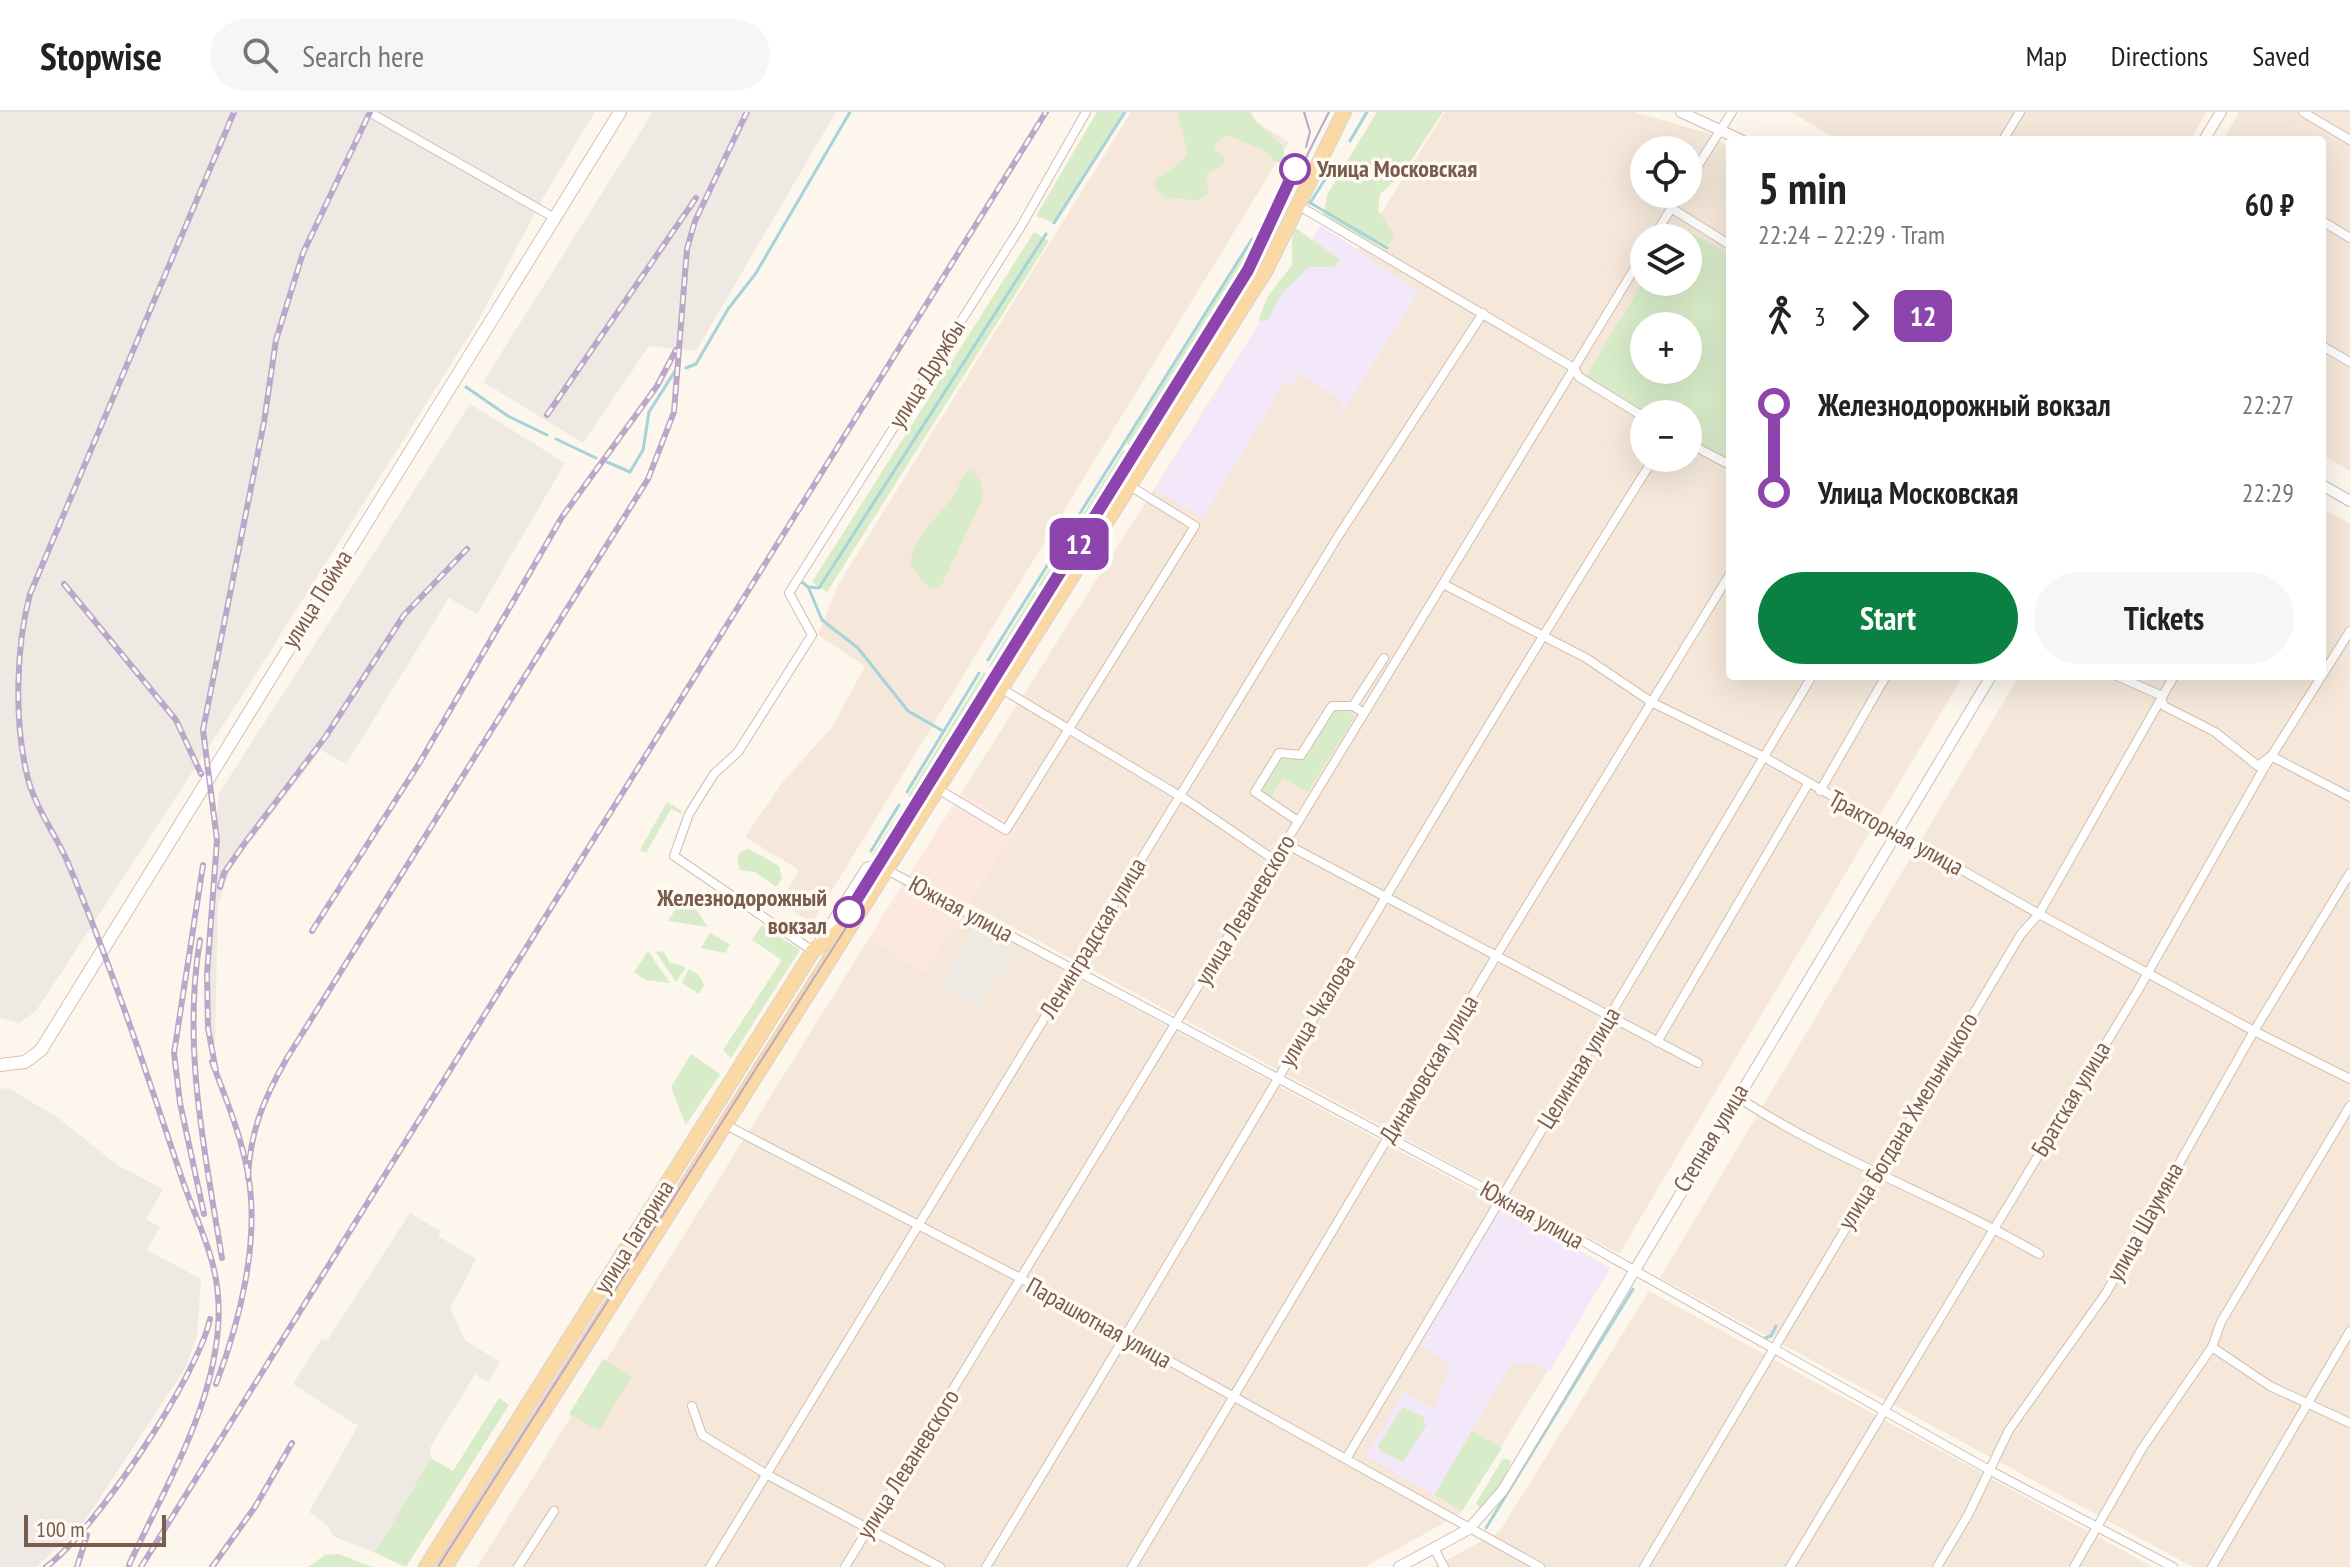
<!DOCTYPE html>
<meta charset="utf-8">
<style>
:root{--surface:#fff;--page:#f6f6f6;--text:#222;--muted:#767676;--line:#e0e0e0;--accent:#0b8043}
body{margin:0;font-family:"PT Sans Narrow",sans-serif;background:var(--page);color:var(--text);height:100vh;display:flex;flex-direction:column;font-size:30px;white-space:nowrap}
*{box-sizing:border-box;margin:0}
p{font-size:26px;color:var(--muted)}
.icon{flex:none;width:44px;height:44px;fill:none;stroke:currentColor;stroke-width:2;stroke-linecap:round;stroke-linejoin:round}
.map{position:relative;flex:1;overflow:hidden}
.side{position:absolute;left:1726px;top:24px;width:600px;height:544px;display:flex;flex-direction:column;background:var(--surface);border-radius:8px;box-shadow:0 8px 32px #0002}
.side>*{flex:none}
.badge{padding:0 16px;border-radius:12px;font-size:28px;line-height:52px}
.fabs{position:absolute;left:1630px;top:24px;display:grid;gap:16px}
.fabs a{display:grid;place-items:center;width:72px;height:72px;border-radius:50%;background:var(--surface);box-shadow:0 8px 32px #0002;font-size:40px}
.scale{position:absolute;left:24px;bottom:20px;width:142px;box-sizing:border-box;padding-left:8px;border:4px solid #7a5c4d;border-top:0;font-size:22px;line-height:28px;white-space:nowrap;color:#7a5c4d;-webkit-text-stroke:6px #fffaf3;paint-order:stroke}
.map>.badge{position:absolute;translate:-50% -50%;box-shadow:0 0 0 4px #fff}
.legs{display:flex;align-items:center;gap:12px;height:88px;padding:0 32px;font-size:26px}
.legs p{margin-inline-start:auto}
.head{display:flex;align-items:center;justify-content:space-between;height:136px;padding:0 32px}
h1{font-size:44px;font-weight:600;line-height:60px}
.primary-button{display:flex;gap:16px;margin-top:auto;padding:16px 32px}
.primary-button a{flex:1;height:92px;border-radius:48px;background:var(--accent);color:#fff;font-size:32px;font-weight:600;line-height:92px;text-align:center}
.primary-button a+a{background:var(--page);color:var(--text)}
ul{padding:0 32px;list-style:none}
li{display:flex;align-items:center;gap:28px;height:88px;font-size:30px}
li i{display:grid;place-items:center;width:12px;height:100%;margin:0 10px;background:currentColor}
li i::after{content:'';width:20px;height:20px;margin:-10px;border:6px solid;border-radius:50%;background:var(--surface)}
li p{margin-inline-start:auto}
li:first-child i{background:linear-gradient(#0000 50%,currentColor 0)}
li:last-child i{background:linear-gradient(currentColor 50%,#0000 0)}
header{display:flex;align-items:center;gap:48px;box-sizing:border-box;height:112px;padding:0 40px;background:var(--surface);border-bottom:2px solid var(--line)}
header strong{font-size:38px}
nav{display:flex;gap:44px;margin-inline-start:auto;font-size:28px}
.search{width:560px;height:72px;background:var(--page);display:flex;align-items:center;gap:20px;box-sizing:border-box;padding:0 28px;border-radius:44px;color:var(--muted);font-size:30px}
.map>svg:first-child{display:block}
.residential{fill:#f5e8da;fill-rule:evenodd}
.commercial{fill:#fde8e0}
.industrial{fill:#efe9e4}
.education{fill:#f3e8fa}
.green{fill:#d8ecc9;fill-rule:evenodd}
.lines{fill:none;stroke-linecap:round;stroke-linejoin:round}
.stream{stroke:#a5d3da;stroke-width:3}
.minor-casing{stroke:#d1beb0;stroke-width:10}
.tertiary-casing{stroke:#d1beb0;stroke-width:12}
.secondary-casing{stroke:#d6c0b0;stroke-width:14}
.primary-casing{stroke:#dad1cd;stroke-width:16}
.minor{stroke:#fff;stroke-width:8}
.tertiary{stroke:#fff;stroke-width:10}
.secondary{stroke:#fff;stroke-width:12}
.primary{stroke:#fbd9a5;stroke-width:14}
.tram{stroke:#b9a8c9;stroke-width:2}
.rail-casing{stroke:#b9a8c9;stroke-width:6}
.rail{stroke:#fffaf3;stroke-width:3;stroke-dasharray:9;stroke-linecap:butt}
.line-1-casing{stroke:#fff;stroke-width:18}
.line-1{stroke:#8e44ad;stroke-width:12}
.stop-1-dot{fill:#fff;stroke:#8e44ad;stroke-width:4}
.labels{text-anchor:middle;stroke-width:7;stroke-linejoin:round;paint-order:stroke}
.stop-label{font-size:24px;font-weight:bold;fill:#7a5c4d;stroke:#fffaf3;text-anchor:start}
.street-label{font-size:24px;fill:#7a5c4d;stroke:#fffaf3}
</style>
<header>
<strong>Stopwise</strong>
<div class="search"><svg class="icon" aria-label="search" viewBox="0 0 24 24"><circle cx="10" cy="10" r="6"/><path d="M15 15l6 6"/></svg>Search here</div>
<nav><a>Map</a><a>Directions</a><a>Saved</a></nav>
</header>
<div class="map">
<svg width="2350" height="1455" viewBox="0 0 2350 1455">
<rect width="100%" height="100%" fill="#fdf6ec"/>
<g class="residential">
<polygon points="1131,0 1240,0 1289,30 812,811 780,791 799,758 745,725 782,671 833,614 865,554 818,523 838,473"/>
<path d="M1445,0H1634L1707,21L1730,36V564H1963L1619,1142L911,760L1321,114L1358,138ZM1644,38H1688V82H1644ZM1644,126H1688V170H1644ZM1644,214H1688V258H1644ZM1644,302H1688V346H1644Z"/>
<polygon points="1791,0 2207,0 2190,28 1837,28"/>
<polygon points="2239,0 2350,0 2350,359 2322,343 2322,28 2223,28"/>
<polygon points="2322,396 2350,412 2350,1455 2193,1455 1660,1166 2019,564 2322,564"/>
<polygon points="903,772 1506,1096 1610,1156 1460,1402 1365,1455 477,1455"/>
<polygon points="1649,1179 2153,1455 1434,1455 1500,1419"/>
</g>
<polygon class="commercial" points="962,680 1017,716 924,861 869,826"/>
<g class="industrial">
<polygon points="0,0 595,0 543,86 477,211 233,598 36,899 19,911 0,906"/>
<polygon points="653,0 836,0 696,239 649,234 583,331 483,270"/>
<polygon points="470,292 565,351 477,502 449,486 346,652 321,638 231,755 218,793 215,932 209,934 205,850 219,681"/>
<polygon points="975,817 1018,842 976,897 940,873"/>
<polygon points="8,976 57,1005 117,1053 163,1077 146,1107 160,1115 147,1138 201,1167 197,1223 186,1255 80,1416 36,1455 0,1455 0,977"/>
<polygon points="410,1101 440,1119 438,1124 476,1147 450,1197 465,1228 500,1250 488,1270 475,1262 430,1336 431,1346 375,1441 333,1424 327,1413 309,1400 358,1314 293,1272 322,1226 327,1229"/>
</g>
<g class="education">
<polygon points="1321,114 1419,180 1339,305 1336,304 1344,290 1300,262 1292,274 1285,270 1203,406 1155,378"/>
<polygon points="1500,1095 1610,1156 1550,1259 1535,1251 1530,1254 1512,1250 1434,1383 1366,1344 1404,1280 1434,1297 1450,1253 1421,1232"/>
</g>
<g class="green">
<polygon points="1097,0 1125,0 1054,111 1036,104"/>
<polygon points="1177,0 1250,0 1258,12 1283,34 1285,47 1278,51 1263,38 1227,23 1215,32 1215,38 1224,46 1223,53 1206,62 1208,81 1198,88 1163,86 1155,73 1156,67 1180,51 1188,41"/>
<polygon points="1377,0 1443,0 1403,61 1380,82 1378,98 1394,123 1388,133 1363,127 1324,103 1327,83"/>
<path d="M1678,113L1730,143L1727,348L1688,325V302H1649L1585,265L1644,169L1688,170V126H1670ZM1644,214H1688V258H1644Z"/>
<polygon points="1297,117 1341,148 1334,155 1309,155 1282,181 1268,208 1258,209 1268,184 1292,153 1292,119"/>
<polygon points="1034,120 1049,129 827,480 812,470"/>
<polygon points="1256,124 1256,133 1136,336 1126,331"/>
<polygon points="1123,338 1131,343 1047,479 1038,474"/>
<path d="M972,358L981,371L983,386L941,474L932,477L921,469L910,451C915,422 935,409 951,387C958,379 960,368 967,359Z"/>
<polygon points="1035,479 1043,484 997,558 989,554"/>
<polygon points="984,560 992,565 916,689 908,684"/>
<polygon points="1333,598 1345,598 1355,604 1308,680 1283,666 1269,688 1259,681 1282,644 1310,640"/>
<polygon points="667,690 682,699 681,702 671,697 646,741 640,738"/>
<polygon points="905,692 910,696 878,747 872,743"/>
<polygon points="749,737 779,754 782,767 776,775 755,760 740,758 737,749 740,740"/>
<polygon points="681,788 695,796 708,815 668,809"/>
<polygon points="762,813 800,838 731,946 723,938 782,848 752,828"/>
<polygon points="710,821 730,832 725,841 701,836"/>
<polygon points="648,839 670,871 646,868 634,860"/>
<polygon points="655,839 664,840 669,850 686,855 676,870"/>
<polygon points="689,857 699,863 704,873 699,882 682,871"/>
<polygon points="691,942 720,962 686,1013 671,975"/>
<polygon points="603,1247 632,1264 599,1319 569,1302"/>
<polygon points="499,1286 509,1293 406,1455 375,1441 431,1346 453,1359"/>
<polygon points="1403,1295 1423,1305 1426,1314 1403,1350 1380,1339 1378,1333"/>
<polygon points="1472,1319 1502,1336 1462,1399 1434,1383"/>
<path d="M1507,1347L1511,1349C1507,1364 1493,1389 1479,1396L1476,1391L1502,1348Z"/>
<polygon points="339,1442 372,1455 308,1455 325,1443"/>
</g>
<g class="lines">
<g class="stream">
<polyline points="1350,29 1367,0"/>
<polyline points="1307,89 1387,136"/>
<polyline points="1310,91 1329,61"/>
<polyline points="1054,111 1125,0"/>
<polyline points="1260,114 1284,75"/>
<polyline points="686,256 696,252 728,197 756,161 850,0"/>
<polyline points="466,275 508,304 547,323"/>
<polyline points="556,327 596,346"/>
<polyline points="607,350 630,360 643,338 649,300 675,259"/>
<polyline points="802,470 808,475 819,476 1046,122"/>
<polyline points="809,477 822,508 858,536 908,599 943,619"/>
<polyline points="988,548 1252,127"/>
<polyline points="907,680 979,561"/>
<polyline points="871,739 899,693"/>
<polyline points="1762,1227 1771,1224 1776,1214"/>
<polyline points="1486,1416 1633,1177"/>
</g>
<defs>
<g id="minor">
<polyline points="369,0 553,105"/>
<polyline points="2303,0 2350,28"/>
<polyline points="2003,28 2020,0"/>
<polyline points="1688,69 1732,0"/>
<polyline points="1296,92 1574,256 1579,265 1644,305"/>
<polyline points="1671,96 1730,133"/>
<polyline points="2322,109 2350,126"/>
<polyline points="1653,126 1680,82"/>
<polyline points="2322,234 2350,250"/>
<polyline points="1688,331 1730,353"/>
<polyline points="1445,473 1586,546 1653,591 1764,645 2039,802 2254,919 2350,967"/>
<polyline points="2117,564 2160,583 2164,594 2215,620 2258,654 2271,644 2350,685"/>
<polyline points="1002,577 1188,689 1276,749"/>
<polyline points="1353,594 1384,546"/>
<polyline points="938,677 1006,718 1195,414 1130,374"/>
<polyline points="1820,679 1886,564"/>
<polyline points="1298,709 1255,680 1279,641 1301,643 1332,594 1353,594 1364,601"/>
<polyline points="1286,732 1698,951"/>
<polyline points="887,758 1561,1117 1991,1359 2173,1455"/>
<polyline points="813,839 674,744 689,702 714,662 738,640 812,523 789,481 1020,116 1086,0"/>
<polyline points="1657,930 1808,672"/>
<path d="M1736,984C1831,1047 1941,1085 2039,1142"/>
<polyline points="726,1013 1022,1167 1540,1455"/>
<polyline points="2212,1235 2270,1274 2350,1311"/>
<polyline points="692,1294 702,1323 766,1362 940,1455"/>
<polyline points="1346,1347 1812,564"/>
<polyline points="1434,1436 1444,1455"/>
<polyline points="518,1455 554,1399"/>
<polyline points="710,1455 1337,426 1483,201"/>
<polyline points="845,1455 1644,141"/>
<path d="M986,1455C1211,1087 1423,711 1654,346"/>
<polyline points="1132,1455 1495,846 1730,462"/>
<polyline points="1644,1455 2021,822 2039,802 2174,564"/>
<polyline points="1790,1455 2137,880 2264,656 2350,519"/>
<polyline points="1937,1455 1968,1403 2009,1318 2106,1181 2254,919 2350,761"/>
<polyline points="2074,1455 2143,1335 2212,1235 2221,1210 2350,994"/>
<polyline points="2212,1455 2350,1219"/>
</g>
<g id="tertiary">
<polyline points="1681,0 1741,28"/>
<polyline points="2204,28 2221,0"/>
<polyline points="2322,373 2350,389"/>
<polyline points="819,831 867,756 892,747"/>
<polyline points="1399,1455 1469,1417 1503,1378 1991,564"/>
</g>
<polyline id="secondary" points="0,953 25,950 41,938 620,0"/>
<g id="primary">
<polyline points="426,1455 813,839 848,812"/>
<polyline points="445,1455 1266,158 1344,0"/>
</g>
</defs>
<use href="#minor" class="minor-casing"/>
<use href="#tertiary" class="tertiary-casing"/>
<use href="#secondary" class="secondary-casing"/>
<use href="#primary" class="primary-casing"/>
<use href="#minor" class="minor"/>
<use href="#tertiary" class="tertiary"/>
<use href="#secondary" class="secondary"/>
<use href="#primary" class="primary"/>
<g class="tram">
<polyline points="1304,0 1310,20 1306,35"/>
<path d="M438,1455L849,811L1220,213C1261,144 1292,71 1329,0"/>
</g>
<defs>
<g id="rail">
<polyline points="547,303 696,86"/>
<polyline points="64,472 176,608 201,662"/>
<polyline points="203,753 174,941 180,991 204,1102"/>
<polyline points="220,775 224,761 244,732 326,624 404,503 467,437"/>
<polyline points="312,819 420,650 562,405 657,274 676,238"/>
<path d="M200,828C182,934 205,1042 222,1146"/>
<path d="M212,950C226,987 241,1023 248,1062C260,1129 240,1209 216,1272"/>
<polyline points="216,959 208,916 207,862 217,728 203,618 264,310 276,228 303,141 370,0"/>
<path d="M248,1066C250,1019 264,986 287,946L648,367L674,300L687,137L695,109L747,0"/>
<path d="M129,1453C163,1379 212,1299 218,1216C223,1154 200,1120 181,1064C146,959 111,853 68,751C55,721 34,694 27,663C14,609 16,534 30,482L234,0"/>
<path d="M46,1455C94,1420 198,1264 210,1207"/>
<polyline points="77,1455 87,1423"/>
<polyline points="141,1455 1046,0"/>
<polyline points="212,1455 255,1395 292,1331"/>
</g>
</defs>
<use href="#rail" class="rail-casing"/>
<use href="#rail" class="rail"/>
</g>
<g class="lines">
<defs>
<polyline id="line-1" points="849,800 1248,158 1295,57"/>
</defs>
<use href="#line-1" class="line-1-casing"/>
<use href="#line-1" class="line-1"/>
</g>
<g class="stop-1-dot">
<circle cx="1295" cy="57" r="14"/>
<circle cx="849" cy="800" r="14"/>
</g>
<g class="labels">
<g class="stop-label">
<text x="1317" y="65">Улица Московская</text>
<text x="827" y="794" text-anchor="end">Железнодорожный<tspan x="827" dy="28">вокзал</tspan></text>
</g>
<g class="street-label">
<text transform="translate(927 262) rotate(-58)" y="8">улица Дружбы</text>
<text transform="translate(317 487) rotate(-58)" y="8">улица Пойма</text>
<text transform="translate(1896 721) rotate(29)" y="8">Тракторная улица</text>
<text transform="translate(961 797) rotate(28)" y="8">Южная улица</text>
<text transform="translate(1245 798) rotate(-59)" y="8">улица Леваневского</text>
<text transform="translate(1093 826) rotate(-59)" y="8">Ленинградская улица</text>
<text transform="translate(1317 899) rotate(-59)" y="8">улица Чкалова</text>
<text transform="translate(1579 956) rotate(-59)" y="8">Целинная улица</text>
<text transform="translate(1429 957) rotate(-59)" y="8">Динамовская улица</text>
<text transform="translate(2071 987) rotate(-59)" y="8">Братская улица</text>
<text transform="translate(1908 1009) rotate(-59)" y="8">улица Богдана Хмельницкого</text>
<text transform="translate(1711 1026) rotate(-59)" y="8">Степная улица</text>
<text transform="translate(1532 1103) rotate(29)" y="8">Южная улица</text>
<text transform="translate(2145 1110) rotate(-61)" y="8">улица Шаумяна</text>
<text transform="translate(634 1125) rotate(-58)" y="8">улица Гагарина</text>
<text transform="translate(1099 1211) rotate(29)" y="8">Парашютная улица</text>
<text transform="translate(908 1352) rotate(-58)" y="8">улица Леваневского</text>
</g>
</g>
</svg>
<div class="fabs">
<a><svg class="icon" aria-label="locate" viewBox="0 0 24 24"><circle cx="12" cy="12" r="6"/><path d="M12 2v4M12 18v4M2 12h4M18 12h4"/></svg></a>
<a><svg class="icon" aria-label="layers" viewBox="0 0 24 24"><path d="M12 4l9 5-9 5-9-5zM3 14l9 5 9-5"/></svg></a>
<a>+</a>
<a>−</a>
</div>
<div class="scale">100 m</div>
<b class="badge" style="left:1079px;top:432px;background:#8e44ad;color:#fff">12</b>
<section class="side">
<div class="head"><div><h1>5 min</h1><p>22:24 – 22:29 · Tram</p></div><b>60 ₽</b></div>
<div class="legs"><svg class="icon" aria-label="walk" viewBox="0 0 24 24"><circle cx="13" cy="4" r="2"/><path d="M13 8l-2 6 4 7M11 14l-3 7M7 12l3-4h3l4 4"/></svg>3<svg class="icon" aria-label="forward" viewBox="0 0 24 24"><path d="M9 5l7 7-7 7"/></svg><b class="badge" style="background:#8e44ad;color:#fff">12</b></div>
<ul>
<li><i style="color:#8e44ad"></i><b>Железнодорожный вокзал</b><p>22:27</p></li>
<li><i style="color:#8e44ad"></i><b>Улица Московская</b><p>22:29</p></li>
</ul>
<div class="primary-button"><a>Start</a><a>Tickets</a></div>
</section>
</div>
